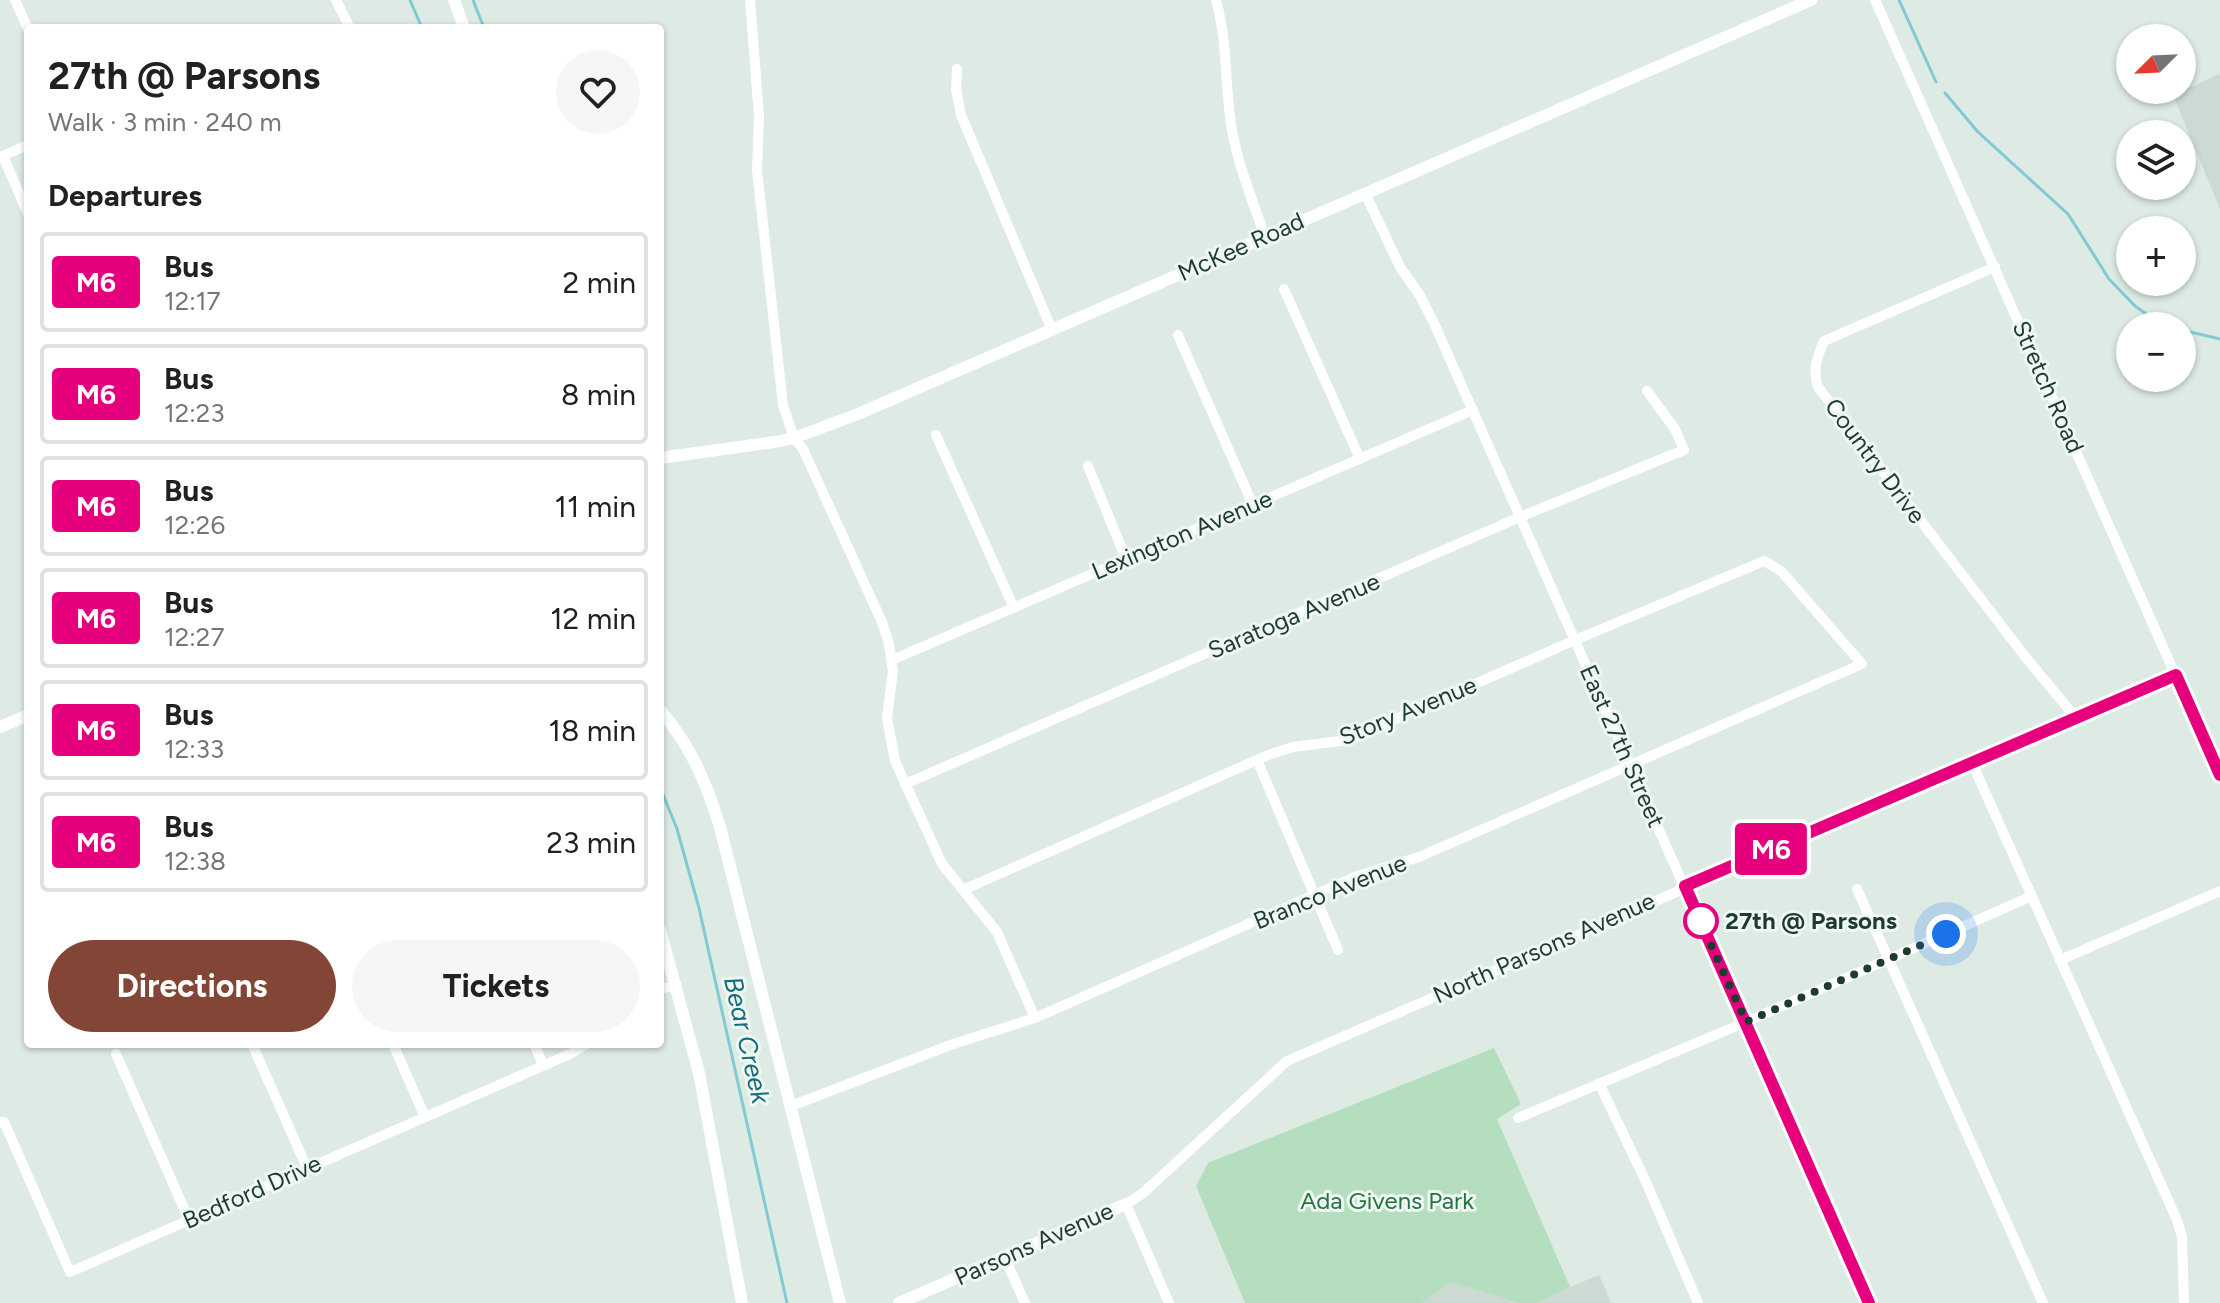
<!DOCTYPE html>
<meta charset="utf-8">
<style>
:root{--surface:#fff;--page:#f6f6f6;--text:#202124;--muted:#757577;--line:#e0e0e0;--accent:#834535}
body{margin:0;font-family:Figtree,sans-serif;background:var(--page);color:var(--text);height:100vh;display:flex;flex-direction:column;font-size:30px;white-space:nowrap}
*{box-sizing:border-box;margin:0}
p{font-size:26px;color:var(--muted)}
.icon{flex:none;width:44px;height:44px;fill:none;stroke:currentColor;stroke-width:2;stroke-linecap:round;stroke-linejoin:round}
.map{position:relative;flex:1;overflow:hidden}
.drawer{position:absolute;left:24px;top:24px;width:640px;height:1024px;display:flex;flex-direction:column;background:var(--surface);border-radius:8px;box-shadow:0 2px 6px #0004}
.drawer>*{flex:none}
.badge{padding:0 16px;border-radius:6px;font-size:28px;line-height:52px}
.needle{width:52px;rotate:246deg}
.tools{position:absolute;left:2116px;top:24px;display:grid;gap:16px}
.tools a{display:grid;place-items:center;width:80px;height:80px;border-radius:50%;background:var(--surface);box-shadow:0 2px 6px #0004;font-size:40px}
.you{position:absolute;width:40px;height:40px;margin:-20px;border:6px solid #fff;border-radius:50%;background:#1a73e8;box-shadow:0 0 0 12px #1a73e833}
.map>.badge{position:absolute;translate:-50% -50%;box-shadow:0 0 0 4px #fff}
h2{padding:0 24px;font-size:30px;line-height:72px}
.round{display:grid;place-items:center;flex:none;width:84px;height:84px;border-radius:42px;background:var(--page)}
.headline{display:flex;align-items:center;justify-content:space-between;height:136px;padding:0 24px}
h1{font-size:38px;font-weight:700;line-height:60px}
.primary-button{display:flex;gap:16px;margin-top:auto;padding:16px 24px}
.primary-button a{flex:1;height:92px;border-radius:48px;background:var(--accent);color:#fff;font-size:32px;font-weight:700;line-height:92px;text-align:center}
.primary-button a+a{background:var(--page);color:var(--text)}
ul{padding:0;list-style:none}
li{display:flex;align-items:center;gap:24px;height:100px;margin:0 16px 12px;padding:0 8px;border:4px solid var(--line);border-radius:8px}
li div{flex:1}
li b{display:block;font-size:30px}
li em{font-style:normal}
li .badge{min-width:88px;font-weight:700;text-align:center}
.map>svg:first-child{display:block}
.built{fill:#ccdad3}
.green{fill:#b4debe}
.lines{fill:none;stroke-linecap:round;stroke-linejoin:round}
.stream{stroke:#81cad4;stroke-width:3}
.minor{stroke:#fff;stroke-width:10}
.tertiary{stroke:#fff;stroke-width:12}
.line-casing{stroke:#fff;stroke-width:18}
.line{stroke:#e6007e;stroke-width:12}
.walk{stroke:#1e3b32;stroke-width:8;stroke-dasharray:0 14.4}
.stop-dot{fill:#fff;stroke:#e6007e;stroke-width:4}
.labels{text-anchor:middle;stroke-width:6;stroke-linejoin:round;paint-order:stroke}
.street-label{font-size:24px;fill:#1e3b32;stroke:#eef7f2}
.stop-label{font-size:24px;font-weight:bold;fill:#1e3b32;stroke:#eef7f2;text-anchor:start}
.park-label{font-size:24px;fill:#267442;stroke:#eef7f2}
.water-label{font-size:26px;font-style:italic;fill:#156c7a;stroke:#eef7f2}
</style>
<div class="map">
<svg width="2220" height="1303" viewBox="0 0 2220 1303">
<rect width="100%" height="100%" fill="#ddebe4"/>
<g class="built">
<polygon points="2220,74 2220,209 2173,95"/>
<polygon points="1599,1275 1611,1303 1536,1303 1570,1287"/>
<polygon points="1450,1281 1517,1303 1422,1303"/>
</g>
<polygon class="green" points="1494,1048 1521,1104 1497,1119 1570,1287 1536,1303 1518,1303 1451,1282 1422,1303 1245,1303 1196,1186 1208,1163"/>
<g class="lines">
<g class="stream">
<polyline points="410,0 422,28"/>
<polyline points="473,0 484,28"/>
<polyline points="1899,0 1936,82"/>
<polyline points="1945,93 1978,132 2068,214 2109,279 2135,306 2163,326"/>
<polyline points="2182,330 2220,339"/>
<polyline points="660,787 677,829 699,908 787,1303"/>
</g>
<g class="minor">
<polyline points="15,0 28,29"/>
<polyline points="336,0 350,28"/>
<polyline points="750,0 759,116 757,170 783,405 794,438 803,449 882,622 889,644 893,671 887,718 895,761 942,864 997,932 1035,1018"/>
<path d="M1216,0C1227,39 1225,78 1230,117C1235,159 1252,198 1265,237"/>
<polyline points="1875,0 2220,775"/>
<polyline points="957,69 956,89 961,115 1052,330"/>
<polyline points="3,156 28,214"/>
<polyline points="0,157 28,145"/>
<polyline points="1365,193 1400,267 1419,294 1433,321 1869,1303"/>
<path d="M1995,267L1824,341C1817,358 1812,369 1818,387L2027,659L2076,718"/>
<polyline points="1284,289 1360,459"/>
<polyline points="1178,335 1253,505"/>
<polyline points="936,435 1014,608"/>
<polyline points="1088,466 1126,559"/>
<polyline points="892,660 1473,410"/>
<polyline points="1257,760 1338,950"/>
<polyline points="1972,763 2177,1220 2182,1237 2184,1303"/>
<polyline points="905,784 1520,517 1684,450 1675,429 1647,391"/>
<polyline points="1857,889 2043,1303"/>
<polyline points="2060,960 2220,891"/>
<polyline points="660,989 677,985"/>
<polyline points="252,1044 307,1168"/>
<polyline points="393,1044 425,1117"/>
<polyline points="534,1044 543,1065"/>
<polyline points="116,1054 189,1220"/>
<polyline points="1599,1083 1647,1184 1698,1303"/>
<polyline points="791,1106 953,1044 1035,1018 1357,876 1419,857 1862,664 1781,571 1764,561 1575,640 1348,740 1293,747 1268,755 963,890"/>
<polyline points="1518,1118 1746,1022 2032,896"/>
<polyline points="0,1122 4,1122 70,1272 570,1054 587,1044"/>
<polyline points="1004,1256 1025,1303"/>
<polyline points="1169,1303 1126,1204 1142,1194 1287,1061 2176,675"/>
</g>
<g class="tertiary">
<polyline points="454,0 464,28"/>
<polyline points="660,458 775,442 794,438 858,414 1811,0"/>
<path d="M660,710C690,744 707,784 720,827L840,1303"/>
<polyline points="0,727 28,715"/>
<polyline points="660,930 699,1073 742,1303"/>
<polyline points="899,1303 1126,1204"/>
</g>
</g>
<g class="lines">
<defs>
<polyline id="line" points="1869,1303 1685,886 2176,675 2220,775"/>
</defs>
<use href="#line" class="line-casing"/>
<use href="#line" class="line"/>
<polyline class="walk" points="1701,921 1697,914 1746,1022 1946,934"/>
</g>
<circle class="stop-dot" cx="1701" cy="921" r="16"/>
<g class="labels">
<g class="street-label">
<text transform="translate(1241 247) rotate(-24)" y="8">McKee Road</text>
<text transform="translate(2048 387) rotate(66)" y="8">Stretch Road</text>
<text transform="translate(1875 461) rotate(53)" y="8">Country Drive</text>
<text transform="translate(1182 535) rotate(-23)" y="8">Lexington Avenue</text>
<text transform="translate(1294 616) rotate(-23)" y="8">Saratoga Avenue</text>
<text transform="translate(1408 711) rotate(-22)" y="8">Story Avenue</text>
<text transform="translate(1622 746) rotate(66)" y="8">East 27th Street</text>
<text transform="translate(1330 892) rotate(-22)" y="8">Branco Avenue</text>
<text transform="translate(1544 948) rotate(-24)" y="8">North Parsons Avenue</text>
<text transform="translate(252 1192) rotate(-24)" y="8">Bedford Drive</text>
<text transform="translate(1034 1244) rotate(-24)" y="8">Parsons Avenue</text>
</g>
<g class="stop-label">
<text x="1725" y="929">27th @ Parsons</text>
</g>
<g class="park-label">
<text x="1387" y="1209">Ada Givens Park</text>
</g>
<g class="water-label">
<text transform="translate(747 1040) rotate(77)" y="9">Bear Creek</text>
</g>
</g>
</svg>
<div class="tools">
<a><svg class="needle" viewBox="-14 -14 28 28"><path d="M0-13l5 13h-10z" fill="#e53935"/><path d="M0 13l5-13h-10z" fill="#757577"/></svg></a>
<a><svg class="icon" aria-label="layers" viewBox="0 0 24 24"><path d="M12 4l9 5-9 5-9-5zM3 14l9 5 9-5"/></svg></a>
<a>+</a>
<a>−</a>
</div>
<div class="you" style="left:1946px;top:934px"></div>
<b class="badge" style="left:1771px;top:849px;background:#e6007e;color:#fff">M6</b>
<section class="drawer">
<div class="headline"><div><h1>27th @ Parsons</h1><p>Walk · 3 min · 240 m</p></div><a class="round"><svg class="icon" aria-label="heart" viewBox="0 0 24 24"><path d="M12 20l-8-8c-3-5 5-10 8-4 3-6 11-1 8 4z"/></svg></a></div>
<h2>Departures</h2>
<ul>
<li><span class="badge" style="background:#e6007e;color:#fff">M6</span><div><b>Bus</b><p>12:17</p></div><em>2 min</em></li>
<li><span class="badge" style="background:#e6007e;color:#fff">M6</span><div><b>Bus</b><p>12:23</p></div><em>8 min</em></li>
<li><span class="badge" style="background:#e6007e;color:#fff">M6</span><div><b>Bus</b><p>12:26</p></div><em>11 min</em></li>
<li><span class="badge" style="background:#e6007e;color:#fff">M6</span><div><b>Bus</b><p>12:27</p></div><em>12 min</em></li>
<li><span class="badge" style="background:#e6007e;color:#fff">M6</span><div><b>Bus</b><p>12:33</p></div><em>18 min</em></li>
<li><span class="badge" style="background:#e6007e;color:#fff">M6</span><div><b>Bus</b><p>12:38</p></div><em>23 min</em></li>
</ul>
<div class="primary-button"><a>Directions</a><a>Tickets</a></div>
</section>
</div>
